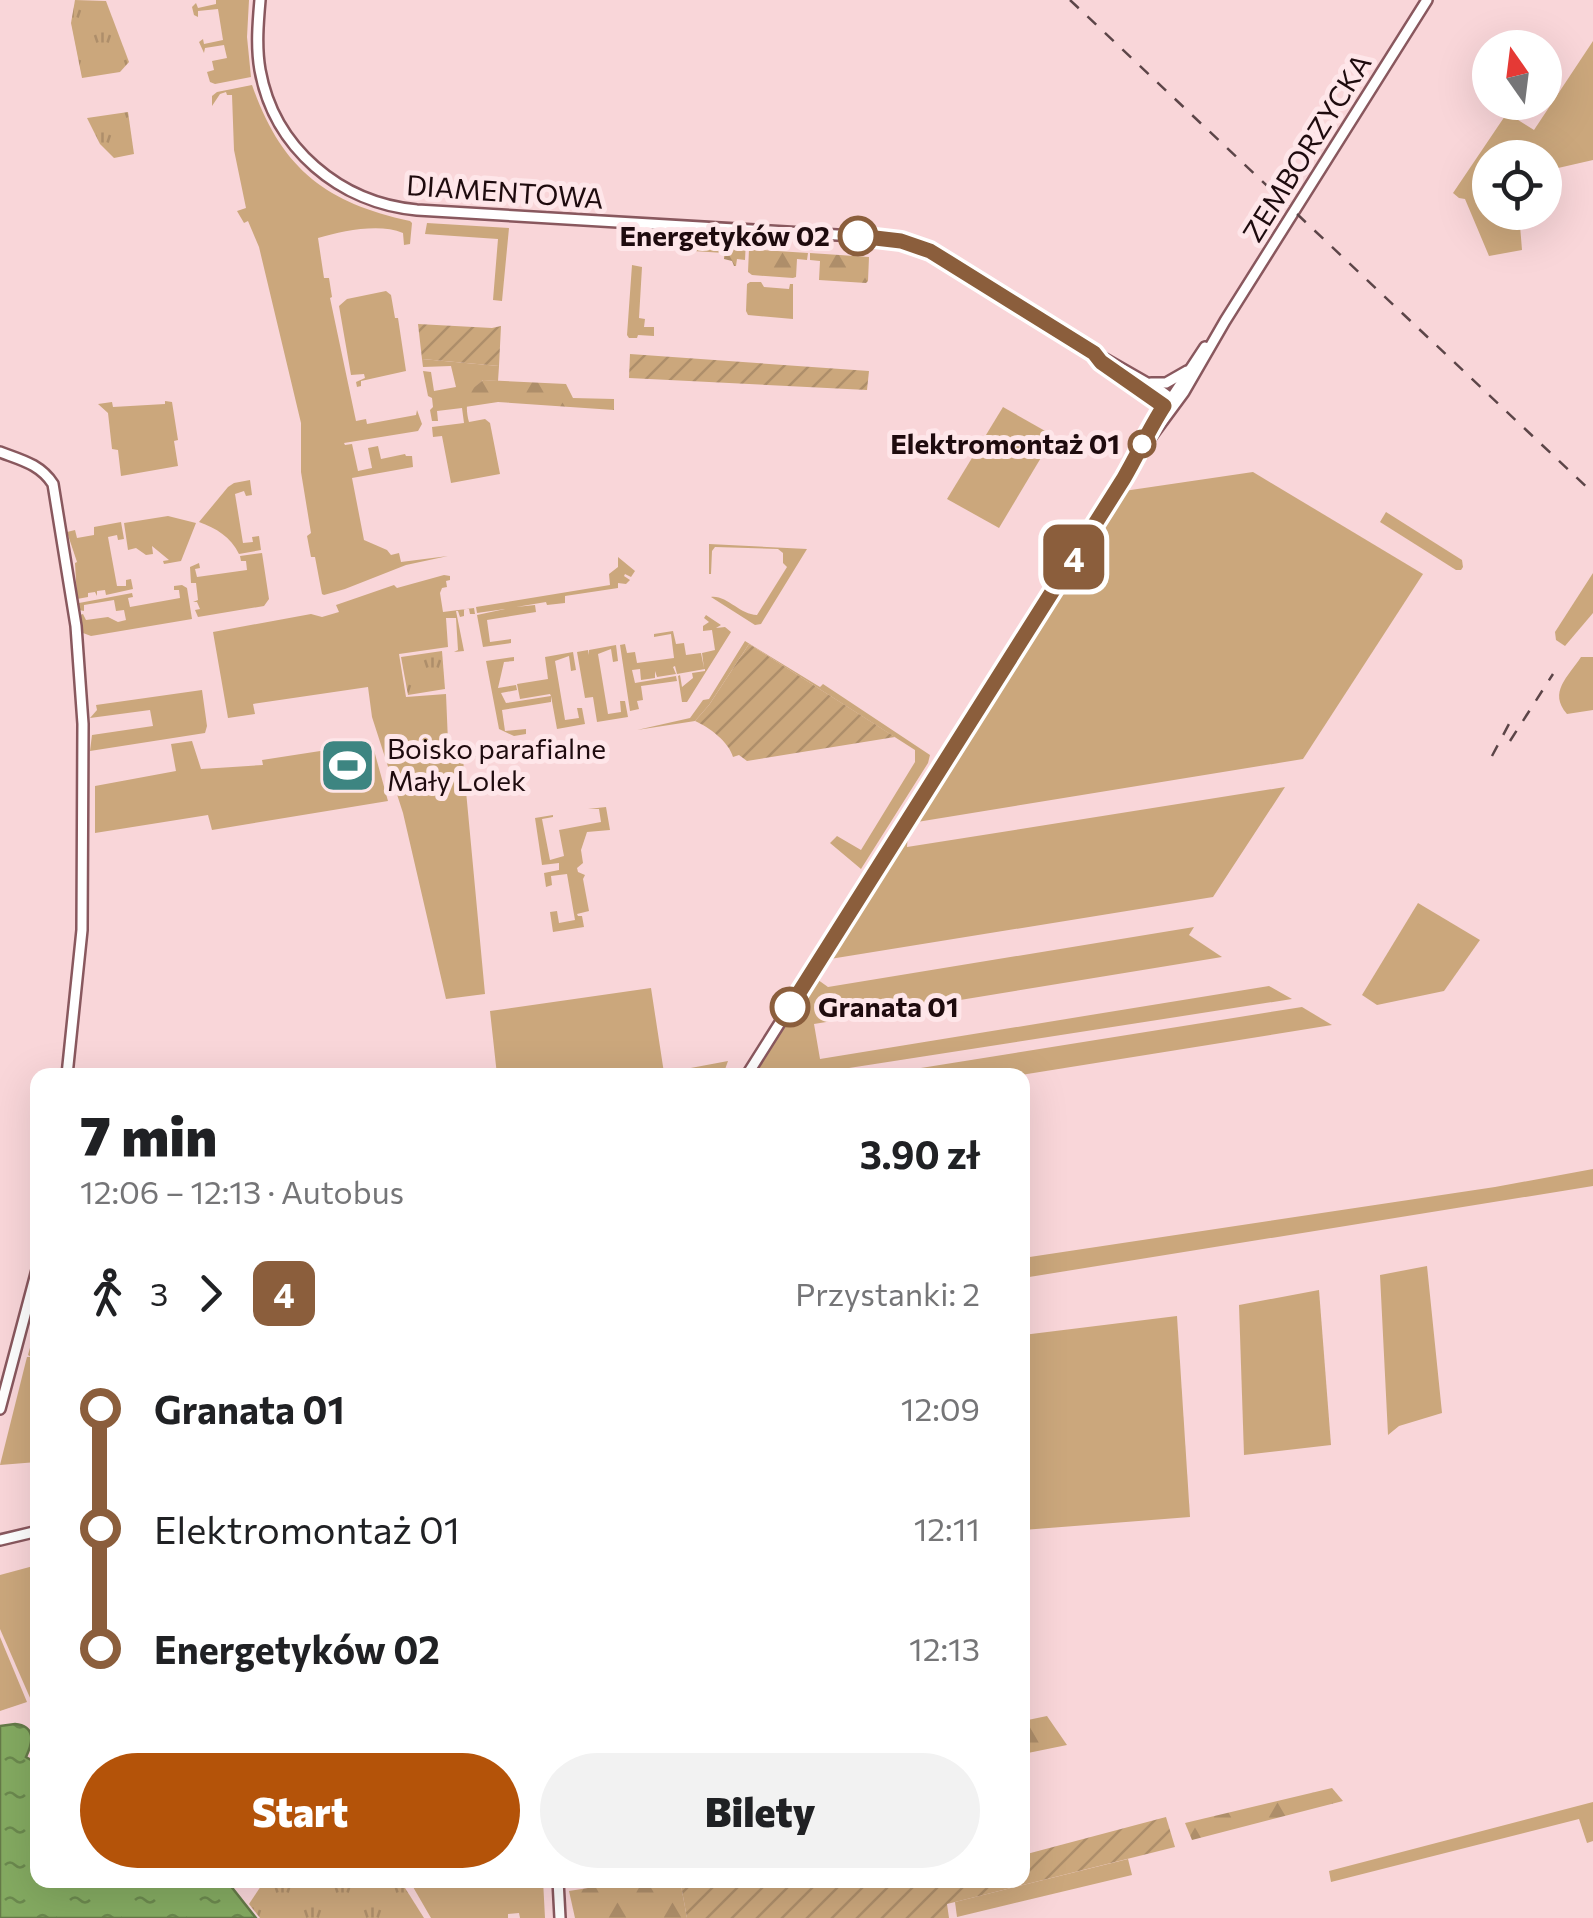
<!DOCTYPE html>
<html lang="pl">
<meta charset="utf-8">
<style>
:root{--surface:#fff;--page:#f2f2f2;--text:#202124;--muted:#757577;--accent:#b45309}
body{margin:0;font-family:Commissioner,sans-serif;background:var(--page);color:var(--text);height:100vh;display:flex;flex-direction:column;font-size:38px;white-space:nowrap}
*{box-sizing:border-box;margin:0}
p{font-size:32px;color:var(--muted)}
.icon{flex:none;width:55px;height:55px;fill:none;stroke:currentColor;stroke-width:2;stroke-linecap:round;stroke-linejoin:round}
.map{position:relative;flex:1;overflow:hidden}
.sheet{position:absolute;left:30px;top:1068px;width:1000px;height:820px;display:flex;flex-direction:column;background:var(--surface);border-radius:20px;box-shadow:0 10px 40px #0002}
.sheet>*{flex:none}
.badge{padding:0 20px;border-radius:15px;font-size:35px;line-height:65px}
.needle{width:65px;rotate:346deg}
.buttons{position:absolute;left:1472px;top:30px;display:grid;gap:20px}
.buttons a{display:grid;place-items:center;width:90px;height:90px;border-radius:50%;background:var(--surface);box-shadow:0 10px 40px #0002;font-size:50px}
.map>.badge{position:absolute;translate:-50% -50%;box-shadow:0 0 0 5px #fff}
.legs{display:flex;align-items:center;gap:15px;height:110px;padding:0 50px;font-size:32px}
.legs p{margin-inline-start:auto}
.overview{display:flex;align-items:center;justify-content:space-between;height:170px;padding:0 50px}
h1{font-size:55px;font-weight:800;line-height:75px}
.button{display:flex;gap:20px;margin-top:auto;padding:20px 50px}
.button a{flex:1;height:115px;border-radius:60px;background:var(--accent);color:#fff;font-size:40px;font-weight:800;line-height:115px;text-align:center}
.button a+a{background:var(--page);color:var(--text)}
ul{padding:0 50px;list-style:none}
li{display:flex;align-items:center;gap:35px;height:120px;font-size:38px}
li i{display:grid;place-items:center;width:15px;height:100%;margin:0 12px;background:currentColor}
li i::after{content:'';width:25px;height:25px;margin:-12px;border:8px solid;border-radius:50%;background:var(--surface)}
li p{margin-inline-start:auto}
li:first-child i{background:linear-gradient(#0000 50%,currentColor 0)}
li:last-child i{background:linear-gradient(currentColor 50%,#0000 0)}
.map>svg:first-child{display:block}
.grass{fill:#cba77c}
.forest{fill:url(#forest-firs)}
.park{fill:url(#park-tufts)}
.garden{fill:url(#garden-furrows)}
.water{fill:url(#water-ripples);stroke:#657a48;stroke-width:2.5}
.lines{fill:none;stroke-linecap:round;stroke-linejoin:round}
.minor-casing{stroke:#89585e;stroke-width:14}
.minor{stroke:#fff;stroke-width:9}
.rail{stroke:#5c4548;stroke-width:2.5;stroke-dasharray:12 12;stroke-linecap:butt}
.line-1-casing{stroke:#fff;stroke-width:22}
.line-1{stroke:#8b5e3c;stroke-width:15}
.stop-1-dot{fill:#fff;stroke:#8b5e3c;stroke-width:5}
.labels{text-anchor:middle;stroke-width:10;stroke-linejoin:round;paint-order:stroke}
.street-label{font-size:28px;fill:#1e0b0e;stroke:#fee6e9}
.stop-label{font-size:28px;font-weight:bold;fill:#1e0b0e;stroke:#fee6e9;text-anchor:end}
.poi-label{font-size:28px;fill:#1e0b0e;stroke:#fee6e9;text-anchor:start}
</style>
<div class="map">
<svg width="1593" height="1918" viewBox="0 0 1593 1918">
<defs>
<pattern id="forest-firs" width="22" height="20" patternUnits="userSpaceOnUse" patternTransform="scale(2.5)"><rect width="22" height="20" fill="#cba77c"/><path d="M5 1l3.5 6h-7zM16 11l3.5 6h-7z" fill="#ae8e6a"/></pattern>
<pattern id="park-tufts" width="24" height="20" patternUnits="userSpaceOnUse" patternTransform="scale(2.5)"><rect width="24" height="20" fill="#cba77c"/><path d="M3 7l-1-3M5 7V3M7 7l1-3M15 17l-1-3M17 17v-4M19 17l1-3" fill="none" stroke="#ae8e6a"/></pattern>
<pattern id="garden-furrows" width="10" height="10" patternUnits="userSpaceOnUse" patternTransform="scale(2.5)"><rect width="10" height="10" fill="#cba77c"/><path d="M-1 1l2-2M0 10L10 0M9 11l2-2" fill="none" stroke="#ae8e6a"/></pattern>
<pattern id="water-ripples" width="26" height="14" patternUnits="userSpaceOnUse" patternTransform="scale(2.5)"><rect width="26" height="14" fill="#84aa61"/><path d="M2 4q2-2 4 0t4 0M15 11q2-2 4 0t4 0" fill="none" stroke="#6b894e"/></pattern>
</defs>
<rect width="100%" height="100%" fill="#f9d6d9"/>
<g class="grass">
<polygon points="216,0 249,0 247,37 251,77 215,84 210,82 207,72 214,70 212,61 227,58 224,45 205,48 204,53 199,42 203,39 204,44 223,40 218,9 198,11 198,17 194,15 192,7 196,3 198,8 216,4"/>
<polygon points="1593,41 1593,160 1545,171 1545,158 1490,158 1490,212 1519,213 1522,250 1489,256 1465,199 1459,198 1453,193 1507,113 1534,130"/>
<path d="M252,85C281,168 325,203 410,221L412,223L410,244L404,245L403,233C379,223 343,231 318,238L324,278H329L332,297L330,298L356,421L366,419L367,424L416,415L417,410L422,424L418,431L344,443L345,445L352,444L358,471L372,468L368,448L378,446L381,459L405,454L406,456H412L413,467L352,478L364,540L387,550L391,555L399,553L401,562L448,556L406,565L345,589L324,595L322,594L315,557H311L307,536L311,533L301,472V423L259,247L248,221L244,223L237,211L246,208L234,150L232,95H227L226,92L220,94L212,106V96L217,92Z"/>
<polygon points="427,223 509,228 502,301 493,300 498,239 425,234"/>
<polygon points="632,265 642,267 639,318 645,319 644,327 654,327 654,336 638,335 637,338 629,338 627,335"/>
<polygon points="750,282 761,282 764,287 789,289 790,284 793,284 793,319 748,315 746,311 747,284"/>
<polygon points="386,291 391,295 395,318 398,318 406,371 361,381 361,386 357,387 356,382 365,378 364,374 351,375 339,306 347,299"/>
<path d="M422,359L499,366L498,381L483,380C468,393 464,402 469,422L485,419L490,423L500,474L451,483L442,436L433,437L432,427L464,423L462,408L437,411L438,421H432L430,410L433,407L432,398L428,396L423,371L431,372L434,391L456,387L451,366L423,367Z"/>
<polygon points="165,401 172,402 178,440 174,441 178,466 121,476 118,450 112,449 108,413 98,404 112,402 113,407 165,404"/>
<polygon points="1003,407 1054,436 999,528 947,499"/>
<polygon points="1253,472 1423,574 1303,759 917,822 915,817 1124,491"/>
<path d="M250,480L252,495L246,496L244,491L235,494L243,543L253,542L252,537L259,536L261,550L239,554C231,537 216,528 199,522L228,487L234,483Z"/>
<polygon points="1386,512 1462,560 1463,567 1461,570 1456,570 1380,522"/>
<polygon points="168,516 196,523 181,561 164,564 163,561 169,560 152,546 153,554 146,555 136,548 128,550 124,523"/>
<polygon points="121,522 124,539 118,540 117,535 108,537 117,586 126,586 126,580 131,579 133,589 106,595 105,590 97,591 97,596 95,592 88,593 88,597 77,599 75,563 77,562 67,532 75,530 77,538 94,535 94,527"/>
<path d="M709,544L807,549L761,624L755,625L711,597C727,595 740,615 757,615L787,567L783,563V553L778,549L715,547L712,551L711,574H709Z"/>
<polygon points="262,553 269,599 264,606 198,617 195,610 200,609 197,602 193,602 198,600 196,583 191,583 190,567 199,563 200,568 195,569 197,577 247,570 246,561 241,561 240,556"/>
<polygon points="618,557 635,571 631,577 625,574 624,576 630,580 626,584 618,583 618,588 565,596 565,603 547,605 546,602 516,607 535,605 536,612 487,620 490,642 511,639 511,643 483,647 477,615 505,609 477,613 476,607 610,585 609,574 618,567"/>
<polygon points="1593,573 1593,613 1565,646 1556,640 1555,632"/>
<polygon points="444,575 450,576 450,580 446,581 447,587 442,588 440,593 443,612 474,608 475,614 470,614 469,609 464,609 464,616 460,617 458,611 456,611 464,651 454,652 458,650 456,618 446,618 448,647 399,654 406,697 446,694 448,742 452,760 455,759 454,754 483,749 483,744 486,743 499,752 463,759 485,994 446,999 403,813 372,717 368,687 253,704 255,714 228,718 213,632 311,614 322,617 339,612 336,605 394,585 397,588"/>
<polygon points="182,585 187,588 192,619 91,636 83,633 80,615 83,614 86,620 108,617 118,622 126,620 124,610 116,611 114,600 84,605 84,611 79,610 79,603 132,593 133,597 128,598 130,607 180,598 179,590 174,590 174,586"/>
<polygon points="706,615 721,625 716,628 725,627 731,632 687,702 682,702 678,676 680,675 682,687 693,678 692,673 705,671 705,669 677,674 675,666 673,667 676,674 657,677 655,671 655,678 641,680 640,669 632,670 635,683 676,676 677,681 641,686 643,700 637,701 639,709 630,711 620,645 625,644 627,653 635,652 637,663 674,658 671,634 654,637 654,634 673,631 676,644 684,643 686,655 701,653 704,668 702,653 715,650 712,630 703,631 703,626 709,622 704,618"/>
<polygon points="745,641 820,687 823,684 930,755 928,763 861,869 830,843 837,836 861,850 915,762 915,750 749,644 709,705 695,721 637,730 690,718 703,700 709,699"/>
<polygon points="616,645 618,661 613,662 611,649 598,654 608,714 621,712 620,701 625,701 628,717 597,722 593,697 585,698 577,652 588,650 589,655 589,650"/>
<polygon points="573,652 576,670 571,671 569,656 555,661 565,720 579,718 577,708 582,708 585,724 557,729 551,696 551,702 502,710 505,731 526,729 526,734 514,736 499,729 486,661 514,657 514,661 504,662 498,688 516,685 517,690 501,693 506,703 551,696 550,694 520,699 517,684 548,679 545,657"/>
<path d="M1581,657H1593V710L1567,714C1548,692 1568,677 1581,657Z"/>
<polygon points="202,690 207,726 205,733 90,751 92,735 153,726 150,710 90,718 97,710 96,705"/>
<polygon points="192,741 201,769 263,765 262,760 372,743 388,801 212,830 208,815 95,833 95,786 176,771 171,744"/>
<polygon points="1285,787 1213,897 830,959 905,832 908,833 907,847"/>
<polygon points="606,807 610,830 587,832 581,850 583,863 577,868 578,872 585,875 583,879 589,911 577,914 578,916 582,916 584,927 553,932 550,912 557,911 559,923 575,920 567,874 551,876 552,885 546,887 544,873 559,870 559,863 542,865 535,818 553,815 553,817 542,819 550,860 564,856 559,830 601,822 599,809 588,809"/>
<polygon points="1418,903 1480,940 1444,991 1377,1005 1362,995"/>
<polygon points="1194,927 1189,935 1222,957 814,1024 820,1059 1269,986 1292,999 804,1075 754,1075 814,977 828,987"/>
<polygon points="651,988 664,1073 728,1061 723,1075 497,1075 490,1011"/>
<polygon points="1302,1007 1332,1025 1021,1075 877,1075"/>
<polygon points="1593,1169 1593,1186 1023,1278 1023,1258 1495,1187"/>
<polygon points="1427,1266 1442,1413 1399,1426 1388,1435 1380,1275"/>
<polygon points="1319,1290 1331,1445 1244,1455 1239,1305"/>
<polygon points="1177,1316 1190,1517 1023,1530 1023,1335"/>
<polygon points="37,1342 37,1363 33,1380 38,1380 37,1462 0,1465 27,1357 31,1357 28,1355 31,1344"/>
<polygon points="37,1565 38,1698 31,1700 0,1629 0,1575"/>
<polygon points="0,1637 27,1702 0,1711"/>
<polygon points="1593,1802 1593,1841 1587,1843 1579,1819 1331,1882 1329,1871"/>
<polygon points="1128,1859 1132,1875 957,1917 955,1902"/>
<polygon points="409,1880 543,1880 545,1918 520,1918 519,1913 508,1914 508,1918 431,1918"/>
</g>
<g class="forest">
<polygon points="664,235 746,240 745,260 737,259 736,266 734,266 732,261 724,259 724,253 662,249"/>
<polygon points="749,249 808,253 807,260 797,259 796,277 793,278 752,275 748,272"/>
<polygon points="810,253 869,257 868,281 866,283 819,280 820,261 810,260"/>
<polygon points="483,380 566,384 573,398 614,399 614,410 498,402 465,407 470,391"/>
<polygon points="1047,1716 1067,1745 1023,1754 1023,1721"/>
<polygon points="1332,1788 1343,1801 1192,1840 1185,1823"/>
<polygon points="638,1880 680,1880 687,1918 575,1918 569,1891"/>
</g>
<g class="park">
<polygon points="75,0 106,1 129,62 120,72 82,78 71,23"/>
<polygon points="128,112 134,154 114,158 100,144 87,118"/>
<polygon points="442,651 445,689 408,695 401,657"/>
<polygon points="265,1880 400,1880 424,1918 260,1918 249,1904"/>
</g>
<g class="garden">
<polygon points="418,324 492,328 501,326 499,366 422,359"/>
<polygon points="630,354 869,371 867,390 629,378"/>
<path d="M749,644L895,737L747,761L739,755L733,757C729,742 709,727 695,721L709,705Z"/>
<polygon points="1166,1817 1175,1847 947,1904 949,1918 687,1918 680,1880 1022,1880 1023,1855"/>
</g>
<path class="water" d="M15,1724C36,1726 33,1742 26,1757L31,1760H37L38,1880H226L256,1918H0V1726Z"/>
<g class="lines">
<defs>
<g id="minor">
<path d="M260,0C258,23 256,47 260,70C274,148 340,203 417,210L871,237L906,242L939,256L1086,348L1161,391L1176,402"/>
<polyline points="1099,359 1167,409"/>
<polyline points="1151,383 1166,383 1187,371"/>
<polyline points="1145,438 1205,347"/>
<path d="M0,452C21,460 40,464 53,484L76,626L83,724L82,930L67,1075"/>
<polyline points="747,1075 1139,453 1184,392 1225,321 1427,0"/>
<polyline points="0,1409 38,1266"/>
<polyline points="0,1540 38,1531"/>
<polyline points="558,1880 560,1918"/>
</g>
</defs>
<use href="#minor" class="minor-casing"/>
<use href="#minor" class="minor"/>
<g class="rail">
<polyline points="1070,0 1593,493"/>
<polyline points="1510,741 1553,674"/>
<polyline points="1492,756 1509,724"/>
</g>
</g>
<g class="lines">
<defs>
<path id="line-1" d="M790,1007L1124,478C1138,454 1149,429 1164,406L1101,362L1094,353L930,251L901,241L858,236"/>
</defs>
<use href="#line-1" class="line-1-casing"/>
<use href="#line-1" class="line-1"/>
</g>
<defs>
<symbol id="stadium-square" viewBox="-11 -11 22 22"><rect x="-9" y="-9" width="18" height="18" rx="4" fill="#3d8581" stroke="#fee6e9"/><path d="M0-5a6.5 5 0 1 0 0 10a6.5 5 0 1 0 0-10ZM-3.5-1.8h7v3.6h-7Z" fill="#fff"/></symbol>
</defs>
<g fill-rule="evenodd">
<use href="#stadium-square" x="316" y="734" width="63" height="63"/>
</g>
<g class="stop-1-dot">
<circle cx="858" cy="236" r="18"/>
<circle cx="1142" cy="444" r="12"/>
<circle cx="790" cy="1007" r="18"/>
</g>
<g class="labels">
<g class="street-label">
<text transform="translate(1307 148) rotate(-58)" y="10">ZEMBORZYCKA</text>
<text transform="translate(505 192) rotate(4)" y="10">DIAMENTOWA</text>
</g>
<g class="stop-label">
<text x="830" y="246">Energetyków 02</text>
<text x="1120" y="454">Elektromontaż 01</text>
<text x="818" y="1017" text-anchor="start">Granata 01</text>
</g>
<g class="poi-label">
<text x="387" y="759">Boisko parafialne<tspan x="387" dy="32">Mały Lolek</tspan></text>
</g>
</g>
</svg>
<div class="buttons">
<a><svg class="needle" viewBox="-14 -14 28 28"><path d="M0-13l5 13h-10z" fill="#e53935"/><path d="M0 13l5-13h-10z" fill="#757577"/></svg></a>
<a><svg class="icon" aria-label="locate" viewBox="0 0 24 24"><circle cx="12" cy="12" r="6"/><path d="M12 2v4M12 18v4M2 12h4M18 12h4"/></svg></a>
</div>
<b class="badge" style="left:1074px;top:557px;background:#8b5e3c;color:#fff">4</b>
<section class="sheet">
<div class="overview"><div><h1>7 min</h1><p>12:06 – 12:13 · Autobus</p></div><b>3.90 zł</b></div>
<div class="legs"><svg class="icon" aria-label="walk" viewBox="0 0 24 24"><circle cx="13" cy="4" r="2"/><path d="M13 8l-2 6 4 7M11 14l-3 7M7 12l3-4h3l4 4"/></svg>3<svg class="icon" aria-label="forward" viewBox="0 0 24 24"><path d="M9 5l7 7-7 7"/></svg><b class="badge" style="background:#8b5e3c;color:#fff">4</b><p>Przystanki: 2</p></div>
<ul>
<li><i style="color:#8b5e3c"></i><b>Granata 01</b><p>12:09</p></li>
<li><i style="color:#8b5e3c"></i><span>Elektromontaż 01</span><p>12:11</p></li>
<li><i style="color:#8b5e3c"></i><b>Energetyków 02</b><p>12:13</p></li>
</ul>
<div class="button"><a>Start</a><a>Bilety</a></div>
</section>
</div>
